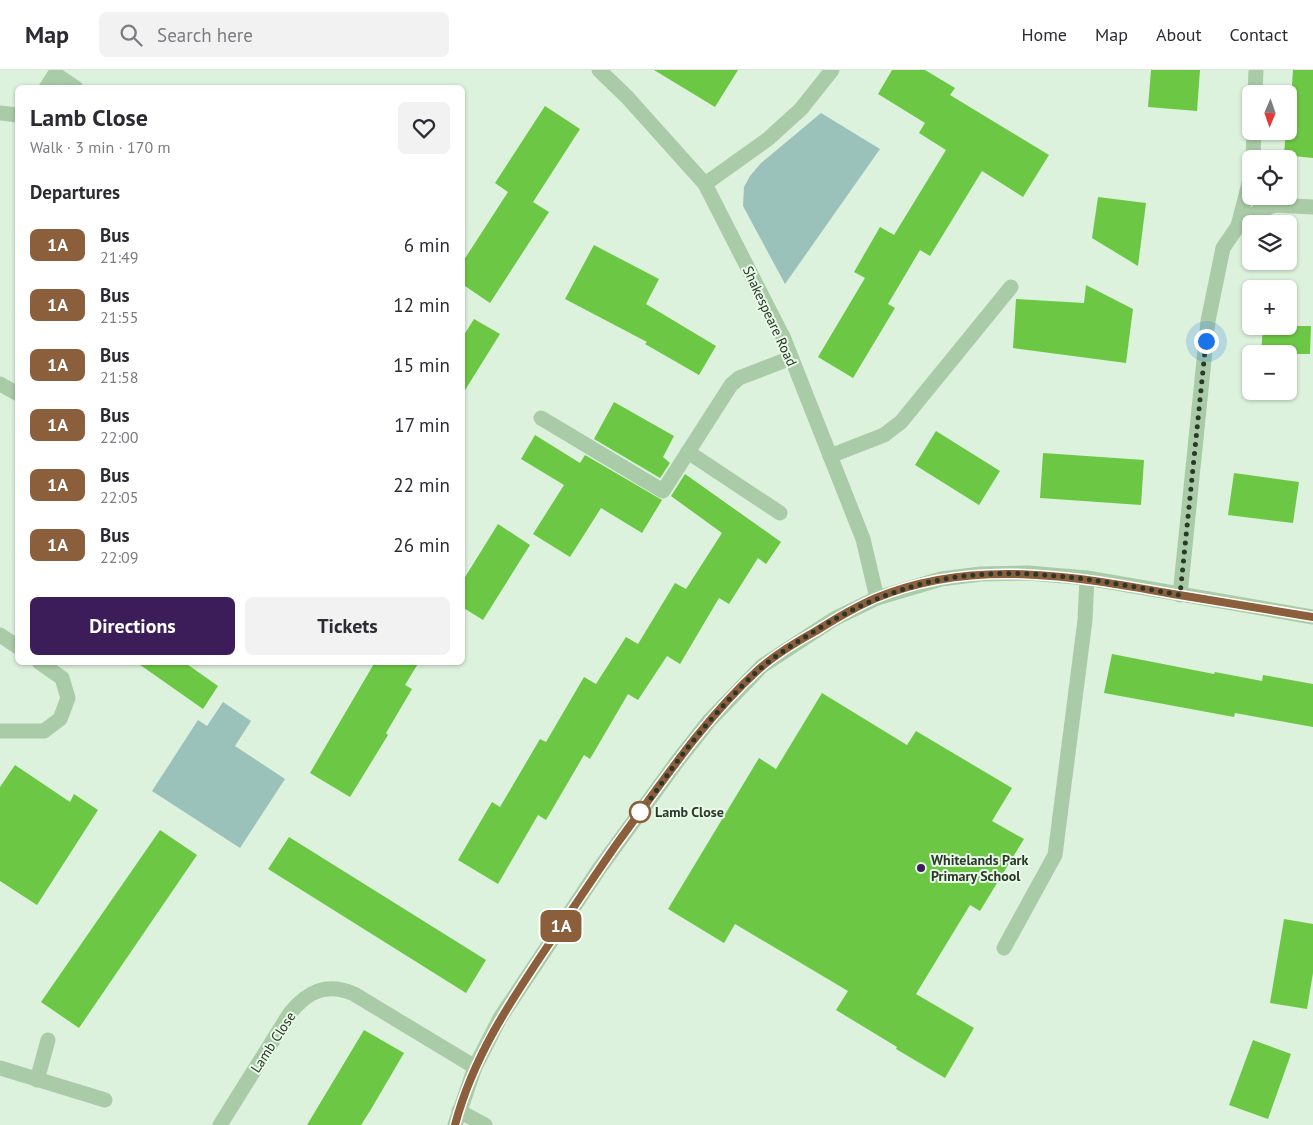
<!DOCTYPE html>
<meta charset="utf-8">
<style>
:root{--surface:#fff;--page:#f2f2f3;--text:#2b2b33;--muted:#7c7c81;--line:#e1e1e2;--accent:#3c1d59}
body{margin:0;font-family:"PT Sans",sans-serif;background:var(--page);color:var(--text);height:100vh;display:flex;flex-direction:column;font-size:19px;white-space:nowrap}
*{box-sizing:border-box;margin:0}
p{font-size:16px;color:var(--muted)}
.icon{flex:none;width:28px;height:28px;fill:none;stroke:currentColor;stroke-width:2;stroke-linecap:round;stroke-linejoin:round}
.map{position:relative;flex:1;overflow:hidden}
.details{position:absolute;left:15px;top:15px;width:450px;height:580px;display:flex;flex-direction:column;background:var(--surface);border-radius:8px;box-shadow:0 1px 4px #0004}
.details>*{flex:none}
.badge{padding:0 10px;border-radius:8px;font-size:18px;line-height:32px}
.needle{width:32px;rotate:182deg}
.controls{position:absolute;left:1242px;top:15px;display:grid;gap:10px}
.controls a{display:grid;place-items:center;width:55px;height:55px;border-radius:8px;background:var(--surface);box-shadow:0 1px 4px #0004;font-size:25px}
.you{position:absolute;width:25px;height:25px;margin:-12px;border:4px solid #fff;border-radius:50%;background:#1a73e8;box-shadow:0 0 0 8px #1a73e833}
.map>.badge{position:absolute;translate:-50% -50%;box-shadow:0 0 0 2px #fff}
h2{padding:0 15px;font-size:19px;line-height:45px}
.round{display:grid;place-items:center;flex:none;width:52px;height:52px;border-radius:8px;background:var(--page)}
.head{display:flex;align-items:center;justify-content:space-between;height:85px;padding:0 15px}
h1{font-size:24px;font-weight:600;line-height:38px}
.action{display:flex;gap:10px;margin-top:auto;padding:10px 15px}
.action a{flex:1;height:58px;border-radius:8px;background:var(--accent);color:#fff;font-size:20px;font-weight:600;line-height:58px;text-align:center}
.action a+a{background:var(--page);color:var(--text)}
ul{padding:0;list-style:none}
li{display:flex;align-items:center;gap:15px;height:60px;padding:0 15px}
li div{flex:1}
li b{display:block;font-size:19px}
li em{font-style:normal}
li .badge{min-width:55px;font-weight:700;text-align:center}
header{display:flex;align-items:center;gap:30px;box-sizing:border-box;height:70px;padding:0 25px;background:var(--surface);border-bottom:1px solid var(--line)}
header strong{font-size:24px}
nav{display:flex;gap:28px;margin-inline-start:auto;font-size:18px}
.search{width:350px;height:45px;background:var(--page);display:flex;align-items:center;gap:12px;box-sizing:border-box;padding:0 18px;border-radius:8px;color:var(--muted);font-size:19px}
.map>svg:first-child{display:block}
.green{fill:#9bc2ba}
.building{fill:#6cc844}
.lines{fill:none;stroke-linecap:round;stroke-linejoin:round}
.minor{stroke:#aacba7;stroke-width:15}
.line-casing{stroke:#fff;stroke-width:11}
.line{stroke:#8b5e3c;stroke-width:8}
.walk{stroke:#2b3728;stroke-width:5;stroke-dasharray:0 9}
.stop-dot{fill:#fff;stroke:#8b5e3c;stroke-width:2.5}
.poi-dot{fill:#3c1d59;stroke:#e8fae8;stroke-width:2}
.labels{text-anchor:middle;stroke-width:4;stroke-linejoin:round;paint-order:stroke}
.street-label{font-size:14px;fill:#2b3728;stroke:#e8fae8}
.stop-label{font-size:14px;font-weight:bold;fill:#2b3728;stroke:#e8fae8;text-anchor:start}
.poi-label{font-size:14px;font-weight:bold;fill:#2b3728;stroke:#e8fae8;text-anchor:start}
</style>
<header>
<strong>Map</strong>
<div class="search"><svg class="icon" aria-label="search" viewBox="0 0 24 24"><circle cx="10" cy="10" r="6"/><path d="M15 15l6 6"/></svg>Search here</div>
<nav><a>Home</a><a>Map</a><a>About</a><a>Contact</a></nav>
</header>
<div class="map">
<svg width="1313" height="1055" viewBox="0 0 1313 1055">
<rect width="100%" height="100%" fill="#dcf2dc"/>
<g class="green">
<polygon points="821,43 880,79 785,214 743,136 744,117 750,106 761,93"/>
<polygon points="223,632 251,651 235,676 285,709 240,778 152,721 198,650 207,656"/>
</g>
<g class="building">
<polygon points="654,0 738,0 715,37"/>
<polygon points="892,0 925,0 955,18 950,25 1049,85 1023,127 982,101 930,186 920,180 888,234 895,238 853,308 818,287 865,208 854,202 880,157 894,165 946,80 919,63 925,53 878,24"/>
<polygon points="1151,0 1200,0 1197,41 1148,37"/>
<polygon points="1293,0 1313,0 1313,88 1284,85 1286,61 1289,61"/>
<polygon points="545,36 580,59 533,132 549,142 490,233 462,214 462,193 508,122 495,113"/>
<polygon points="1098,127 1146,133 1138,196 1092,168"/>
<polygon points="594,175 659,209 646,234 716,276 699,305 645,274 647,272 565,229"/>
<polygon points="1086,215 1133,239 1126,293 1013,278 1016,229 1084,233"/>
<polygon points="474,249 500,264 462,325 462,268"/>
<polygon points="1263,256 1311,256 1310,284 1261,284"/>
<polygon points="614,332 674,366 663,387 670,393 660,408 594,369"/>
<polygon points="936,361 1000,401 979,435 915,395"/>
<polygon points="535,365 580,393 585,385 662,430 642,463 601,438 570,487 533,464 564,415 521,389"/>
<polygon points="1043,383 1144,390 1141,435 1040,428"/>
<polygon points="1234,403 1299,412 1293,453 1228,445"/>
<polygon points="685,404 781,472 766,494 758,488 729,534 719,528 680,594 667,586 638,630 628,624 590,689 584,685 546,750 538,745 498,814 458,790 492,732 500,737 540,669 546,672 584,607 596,614 626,567 638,574 675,513 686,519 722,463 671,426"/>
<polygon points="498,454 530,475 483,550 462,537 462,512"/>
<polygon points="1112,584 1214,604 1215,602 1262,611 1263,605 1313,614 1313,657 1235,643 1234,647 1104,623"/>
<polygon points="136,592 184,592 218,616 203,639"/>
<polygon points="375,592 419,592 405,615 412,619 386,663 388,665 350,727 310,703"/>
<polygon points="822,623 907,675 916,661 1012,718 992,751 1024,769 980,841 970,835 916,924 974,958 945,1008 896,979 897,977 836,940 848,921 735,854 724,873 668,839 759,688 776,699"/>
<polygon points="15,695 70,732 74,724 98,740 37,835 0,811 0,717"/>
<polygon points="160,760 197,785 79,958 41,932"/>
<polygon points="289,767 486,890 466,923 268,799"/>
<polygon points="1284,849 1313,854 1313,903 1307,939 1270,933"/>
<polygon points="364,960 404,983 370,1041 361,1055 307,1055"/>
<polygon points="1253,970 1291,984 1268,1049 1229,1035"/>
</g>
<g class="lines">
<g class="minor">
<polyline points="599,0 627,27 705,114 784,269 863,469 877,528"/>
<polyline points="46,18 55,4 76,18"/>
<polyline points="1255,24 1256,0"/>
<polyline points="0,43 18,45"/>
<polyline points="1253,89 1254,61"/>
<polyline points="705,114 768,69 801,39 832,0"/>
<polyline points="1238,156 1251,106"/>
<polyline points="0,314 18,324"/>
<polyline points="541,348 663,421 731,315 739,308 791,288"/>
<polyline points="688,382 780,443"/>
<polyline points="830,386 884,365 901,352 1011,217"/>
<polyline points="1180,525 1208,251 1223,178 1238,156 1257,142 1275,135 1313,137"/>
<polyline points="0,565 18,577"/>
<polyline points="0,661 44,661 60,649 68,628 62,608 39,592"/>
<polyline points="1004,878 1055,785 1085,550 1087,508"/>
<polyline points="0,998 105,1030"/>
<polyline points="37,1010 48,970"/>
<polyline points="459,1041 485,1055"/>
<path d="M220,1055L290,943C308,921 327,912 354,924L475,997"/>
<polyline points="455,1055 475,997 500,948 599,799 676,693 709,651 762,596 834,549 877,528 941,509 981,504 1028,503 1087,508 1313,547"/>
</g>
</g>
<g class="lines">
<defs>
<path id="line" d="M455,1055C473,987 510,932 549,874C571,841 593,808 616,775C661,714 703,650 759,599C776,584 796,572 816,561C835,549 855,537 876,528C972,488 1073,506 1173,524C1219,532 1266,539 1313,547"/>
</defs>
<use href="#line" class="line-casing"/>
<use href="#line" class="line"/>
<path class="walk" d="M640,742C653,727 664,709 676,693C697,665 720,638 745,613C766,591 792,575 818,559C944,482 1043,500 1180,525L1206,271"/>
</g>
<circle class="stop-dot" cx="640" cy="742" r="10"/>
<circle class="poi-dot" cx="921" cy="798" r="5"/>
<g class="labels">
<g class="street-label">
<text transform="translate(770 246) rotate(65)" y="5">Shakespeare Road</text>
<text transform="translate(273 972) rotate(-57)" y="5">Lamb Close</text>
</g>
<g class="stop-label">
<text x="655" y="747">Lamb Close</text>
</g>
<g class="poi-label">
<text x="931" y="795">Whitelands Park<tspan x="931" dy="16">Primary School</tspan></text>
</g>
</g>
</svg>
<div class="controls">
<a><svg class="needle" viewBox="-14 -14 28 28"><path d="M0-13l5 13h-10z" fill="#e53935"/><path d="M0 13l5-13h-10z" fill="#7c7c81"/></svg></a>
<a><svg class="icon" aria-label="locate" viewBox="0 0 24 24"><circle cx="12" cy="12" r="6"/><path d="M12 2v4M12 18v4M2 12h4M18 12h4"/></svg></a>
<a><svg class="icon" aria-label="layers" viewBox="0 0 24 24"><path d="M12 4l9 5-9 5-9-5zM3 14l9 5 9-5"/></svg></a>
<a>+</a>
<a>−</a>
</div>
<div class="you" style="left:1206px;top:271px"></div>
<b class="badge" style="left:561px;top:856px;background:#8b5e3c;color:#fff">1A</b>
<section class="details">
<div class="head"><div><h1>Lamb Close</h1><p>Walk · 3 min · 170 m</p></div><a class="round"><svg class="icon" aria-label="heart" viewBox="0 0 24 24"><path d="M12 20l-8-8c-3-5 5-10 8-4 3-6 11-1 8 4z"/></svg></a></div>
<h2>Departures</h2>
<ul>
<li><span class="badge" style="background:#8b5e3c;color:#fff">1A</span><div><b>Bus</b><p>21:49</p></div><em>6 min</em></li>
<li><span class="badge" style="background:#8b5e3c;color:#fff">1A</span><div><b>Bus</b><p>21:55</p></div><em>12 min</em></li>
<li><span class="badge" style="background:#8b5e3c;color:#fff">1A</span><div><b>Bus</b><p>21:58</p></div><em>15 min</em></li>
<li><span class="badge" style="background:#8b5e3c;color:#fff">1A</span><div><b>Bus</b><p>22:00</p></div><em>17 min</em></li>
<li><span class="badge" style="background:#8b5e3c;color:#fff">1A</span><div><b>Bus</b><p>22:05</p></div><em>22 min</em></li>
<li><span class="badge" style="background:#8b5e3c;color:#fff">1A</span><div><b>Bus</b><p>22:09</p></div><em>26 min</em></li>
</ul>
<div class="action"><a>Directions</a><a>Tickets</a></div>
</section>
</div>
